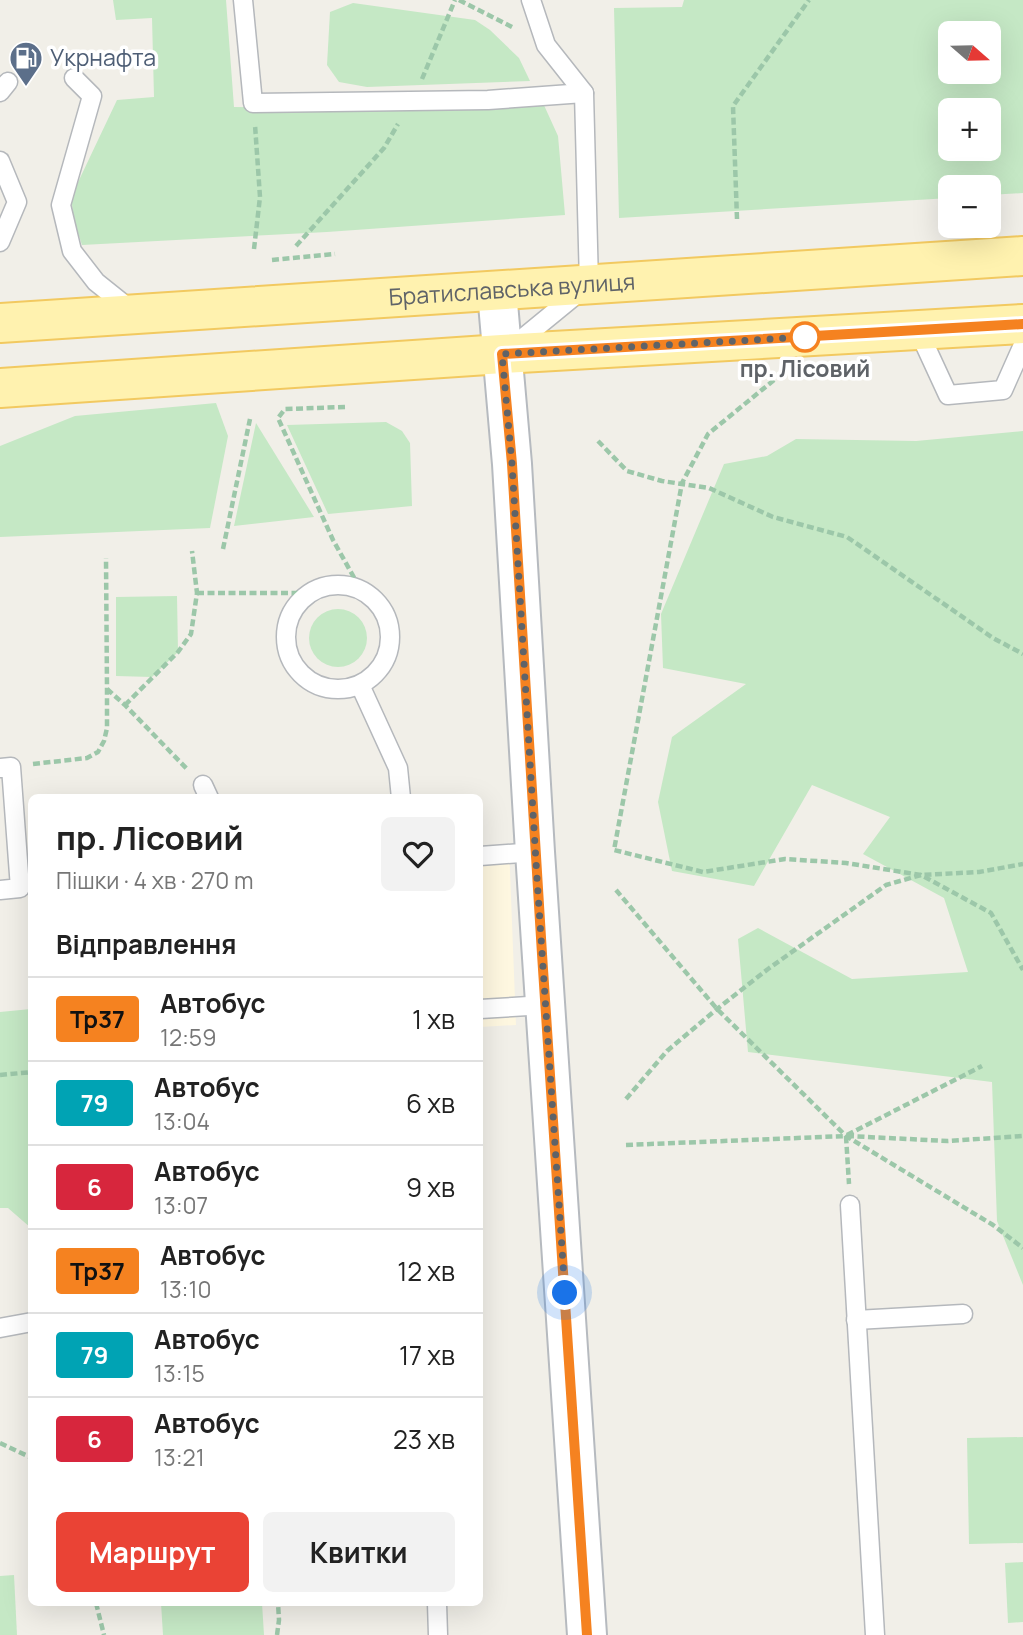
<!DOCTYPE html>
<html lang="uk">
<meta charset="utf-8">
<style>
:root{--surface:#fff;--page:#f2f2f2;--text:#222;--muted:#767676;--line:#e0e0e0;--accent:#ea4335}
body{margin:0;font-family:Manrope,sans-serif;background:var(--page);color:var(--text);height:100vh;display:flex;flex-direction:column;font-size:26px;white-space:nowrap}
*{box-sizing:border-box;margin:0}
p{font-size:23px;color:var(--muted)}
.icon{flex:none;width:38px;height:38px;fill:none;stroke:currentColor;stroke-width:2;stroke-linecap:round;stroke-linejoin:round}
.map{position:relative;flex:1;overflow:hidden}
.panel{position:absolute;left:28px;top:794px;width:455px;height:812px;display:flex;flex-direction:column;background:var(--surface);border-radius:10px;box-shadow:0 7px 28px #0002}
.panel>*{flex:none}
.badge{padding:0 14px;border-radius:5px;font-size:24px;line-height:46px}
.needle{width:46px;rotate:110deg}
.tools{position:absolute;left:938px;top:21px;display:grid;gap:14px}
.tools a{display:grid;place-items:center;width:63px;height:63px;border-radius:10px;background:var(--surface);box-shadow:0 7px 28px #0002;font-size:35px}
.you{position:absolute;width:35px;height:35px;margin:-18px;border:5px solid #fff;border-radius:50%;background:#1a73e8;box-shadow:0 0 0 10px #1a73e833}
.map>.badge{position:absolute;translate:-50% -50%;box-shadow:0 0 0 4px #fff}
h2{padding:0 28px;font-size:26px;line-height:63px}
.round{display:grid;place-items:center;flex:none;width:74px;height:74px;border-radius:10px;background:var(--page)}
.head{display:flex;align-items:center;justify-content:space-between;height:119px;padding:0 28px}
h1{font-size:33px;font-weight:700;line-height:52px}
.action{display:flex;gap:14px;margin-top:auto;padding:14px 28px}
.action a{flex:1;height:80px;border-radius:10px;background:var(--accent);color:#fff;font-size:28px;font-weight:700;line-height:80px;text-align:center}
.action a+a{background:var(--page);color:var(--text)}
ul{padding:0;list-style:none}
li{display:flex;align-items:center;gap:21px;height:84px;padding:0 28px;border-top:2px solid var(--line)}
li div{flex:1}
li b{display:block;font-size:26px}
li em{font-style:normal}
li .badge{min-width:77px;font-weight:700;text-align:center}
.map>svg:first-child{display:block}
.commercial{fill:#fef7e0}
.green{fill:#c5e8c5;fill-rule:evenodd}
.lines{fill:none;stroke-linecap:round;stroke-linejoin:round}
.lane-casing{stroke:#b5b8bc;stroke-width:21}
.secondary-casing{stroke:#b6babf;stroke-width:42}
.primary-casing{stroke:#f2c960;stroke-width:42}
.path{stroke:#9cc7a9;stroke-width:4.5;stroke-dasharray:7 3.5;stroke-linecap:butt}
.lane{stroke:#fff;stroke-width:18}
.secondary{stroke:#fff;stroke-width:38}
.primary{stroke:#fff2af;stroke-width:38}
.line-casing{stroke:#fff;stroke-width:16}
.line{stroke:#f58220;stroke-width:10}
.walk{stroke:#5f6368;stroke-width:7;stroke-dasharray:0 12.6}
.stop-dot{fill:#fff;stroke:#f58220;stroke-width:3.5}
.labels{text-anchor:middle;stroke-width:7;stroke-linejoin:round;paint-order:stroke}
.service-label{font-size:23px;fill:#4e5e75;stroke:#fff;text-anchor:start}
.street-label{font-size:23px;fill:#5f6368;stroke:#fff}
.stop-label{font-size:23px;font-weight:bold;fill:#5f6368;stroke:#fff}
</style>
<div class="map">
<svg width="1023" height="1635" viewBox="0 0 1023 1635">
<rect width="100%" height="100%" fill="#f1efe8"/>
<polygon class="commercial" points="509,846 516,1025 480,1027 480,848"/>
<g class="green">
<polygon points="113,0 226,0 234,107 390,109 543,103 558,136 565,215 327,232 82,245 74,221 71,197 117,100 154,97 152,18 116,20"/>
<path d="M684,0H1023V193L989,195V187H950V198L619,218L614,8L682,7ZM950,33H989V72H950ZM950,110H989V149H950Z"/>
<polygon points="353,3 475,20 490,30 519,58 530,81 367,87 339,82 327,65 330,12"/>
<polygon points="216,403 228,436 210,528 0,537 0,446 75,416"/>
<polygon points="386,422 402,431 410,443 412,506 328,514 287,425"/>
<polygon points="256,423 314,517 234,526"/>
<polygon points="1023,431 1023,1285 997,1221 992,1082 748,1052 738,939 758,928 852,979 968,972 944,898 863,854 890,817 812,785 754,886 672,871 658,802 672,737 746,684 663,668 661,614 724,464 767,456 796,439 916,441"/>
<polygon points="177,596 178,652 152,677 116,676 116,597"/>
<circle cx="338" cy="638" r="29"/>
<polygon points="31,1009 32,1009 31,1228 8,1208 0,1208 0,1012"/>
<polygon points="1023,1437 1023,1543 969,1544 967,1438"/>
<polygon points="1023,1562 1023,1622 1008,1623 1005,1563"/>
<polygon points="14,1575 17,1635 0,1635 0,1576"/>
<polygon points="161,1603 262,1603 264,1635 163,1635"/>
</g>
<g class="lines">
<defs>
<g id="lane">
<polyline points="243,0 253,103 488,100 584,93"/>
<polyline points="74,78 92,96 61,205 72,251 96,282 131,310"/>
<polyline points="0,92 8,82"/>
<polyline points="0,161 17,202 0,242"/>
<polyline points="918,330 948,395 1003,390 1023,345"/>
<polyline points="512,347 589,284 584,93 546,45 531,0"/>
<circle cx="338" cy="637" r="52"/>
<polyline points="360,685 398,768 401,798"/>
<polyline points="0,768 11,767 20,888 0,890"/>
<polyline points="203,785 209,798"/>
<polyline points="480,856 535,852"/>
<polyline points="480,1009 545,1005"/>
<polyline points="850,1205 875,1635"/>
<polyline points="856,1320 963,1314"/>
<polyline points="0,1328 32,1322"/>
<polyline points="437,1603 438,1635"/>
</g>
<polyline id="secondary" points="497,292 512,464 535,852 587,1635"/>
<g id="primary">
<path id="s1" d="M0,323L1023,256"/>
<polyline points="0,388 502,354 1023,324"/>
</g>
</defs>
<use href="#lane" class="lane-casing"/>
<use href="#secondary" class="secondary-casing"/>
<use href="#primary" class="primary-casing"/>
<g class="path">
<polyline points="459,0 514,28"/>
<polyline points="422,79 455,0"/>
<polyline points="737,219 733,106 809,0"/>
<polyline points="296,246 384,148 398,124"/>
<polyline points="254,249 260,197 255,125"/>
<polyline points="272,260 335,254"/>
<polyline points="774,380 708,434 682,483 614,850 703,872 785,859 846,863 921,875 991,913 1023,970"/>
<polyline points="345,407 285,409 278,418 333,540 361,590"/>
<polyline points="598,441 627,471 662,481 709,488 773,517 847,537 993,638 1023,654"/>
<polyline points="223,549 250,419"/>
<polyline points="197,593 310,593"/>
<polyline points="107,689 125,705 187,769"/>
<polyline points="125,705 178,652 191,634 197,593 192,551"/>
<polyline points="33,764 87,758 98,752 104,741 107,728 107,689 106,558"/>
<polyline points="616,890 717,1009 846,1136 993,1225 1023,1248"/>
<polyline points="0,1075 32,1072"/>
<polyline points="626,1099 667,1051 717,1009 768,969 886,885 921,875 979,872 1023,864"/>
<polyline points="847,1135 982,1066"/>
<polyline points="847,1136 948,1141 1023,1136"/>
<polyline points="626,1145 846,1136 849,1184"/>
<polyline points="0,1443 32,1458"/>
<polyline points="96,1603 104,1635"/>
<polyline points="277,1635 279,1620 278,1603"/>
</g>
<use href="#lane" class="lane"/>
<use href="#secondary" class="secondary"/>
<use href="#primary" class="primary"/>
</g>
<g class="lines">
<defs>
<polyline id="line" points="587,1635 542,954 512,464 502,354 1023,324"/>
</defs>
<use href="#line" class="line-casing"/>
<use href="#line" class="line"/>
<polyline class="walk" points="565,1293 537,878 512,464 502,354 807,337 805,337"/>
</g>
<defs>
<symbol id="fuel-pin" viewBox="-11 -11 22 30"><path d="M0 17L-7.5 6A9.5 9.5 0 1 1 7.5 6Z" fill="#5c6f8a" stroke="#fff"/><path d="M-5.5-6h7V0h2V4h1.3V-2.5L3-4.5l.8-.8L6-3V5H2.5V1h-1V6h-7ZM-4.2-4.7v3.2H.2V-4.7Z" fill="#fff"/></symbol>
</defs>
<g fill-rule="evenodd">
<use href="#fuel-pin" x="7" y="39" width="38" height="52"/>
</g>
<circle class="stop-dot" cx="805" cy="337" r="14"/>
<g class="labels">
<g class="service-label">
<text x="50" y="66">Укрнафта</text>
</g>
<g class="street-label">
<text dy="8" stroke="none"><textPath href="#s1" startOffset="513">Братиславська вулиця</textPath></text>
</g>
<g class="stop-label">
<text x="805" y="377">пр. Лісовий</text>
</g>
</g>
</svg>
<div class="tools">
<a><svg class="needle" viewBox="-14 -14 28 28"><path d="M0-13l5 13h-10z" fill="#e53935"/><path d="M0 13l5-13h-10z" fill="#767676"/></svg></a>
<a>+</a>
<a>−</a>
</div>
<div class="you" style="left:565px;top:1293px"></div>
<section class="panel">
<div class="head"><div><h1>пр. Лісовий</h1><p>Пішки · 4 хв · 270 m</p></div><a class="round"><svg class="icon" aria-label="heart" viewBox="0 0 24 24"><path d="M12 20l-8-8c-3-5 5-10 8-4 3-6 11-1 8 4z"/></svg></a></div>
<h2>Відправлення</h2>
<ul>
<li><span class="badge" style="background:#f58220;color:#111">Тр37</span><div><b>Автобус</b><p>12:59</p></div><em>1 хв</em></li>
<li><span class="badge" style="background:#00a3b4;color:#fff">79</span><div><b>Автобус</b><p>13:04</p></div><em>6 хв</em></li>
<li><span class="badge" style="background:#d7263d;color:#fff">6</span><div><b>Автобус</b><p>13:07</p></div><em>9 хв</em></li>
<li><span class="badge" style="background:#f58220;color:#111">Тр37</span><div><b>Автобус</b><p>13:10</p></div><em>12 хв</em></li>
<li><span class="badge" style="background:#00a3b4;color:#fff">79</span><div><b>Автобус</b><p>13:15</p></div><em>17 хв</em></li>
<li><span class="badge" style="background:#d7263d;color:#fff">6</span><div><b>Автобус</b><p>13:21</p></div><em>23 хв</em></li>
</ul>
<div class="action"><a>Маршрут</a><a>Квитки</a></div>
</section>
</div>
